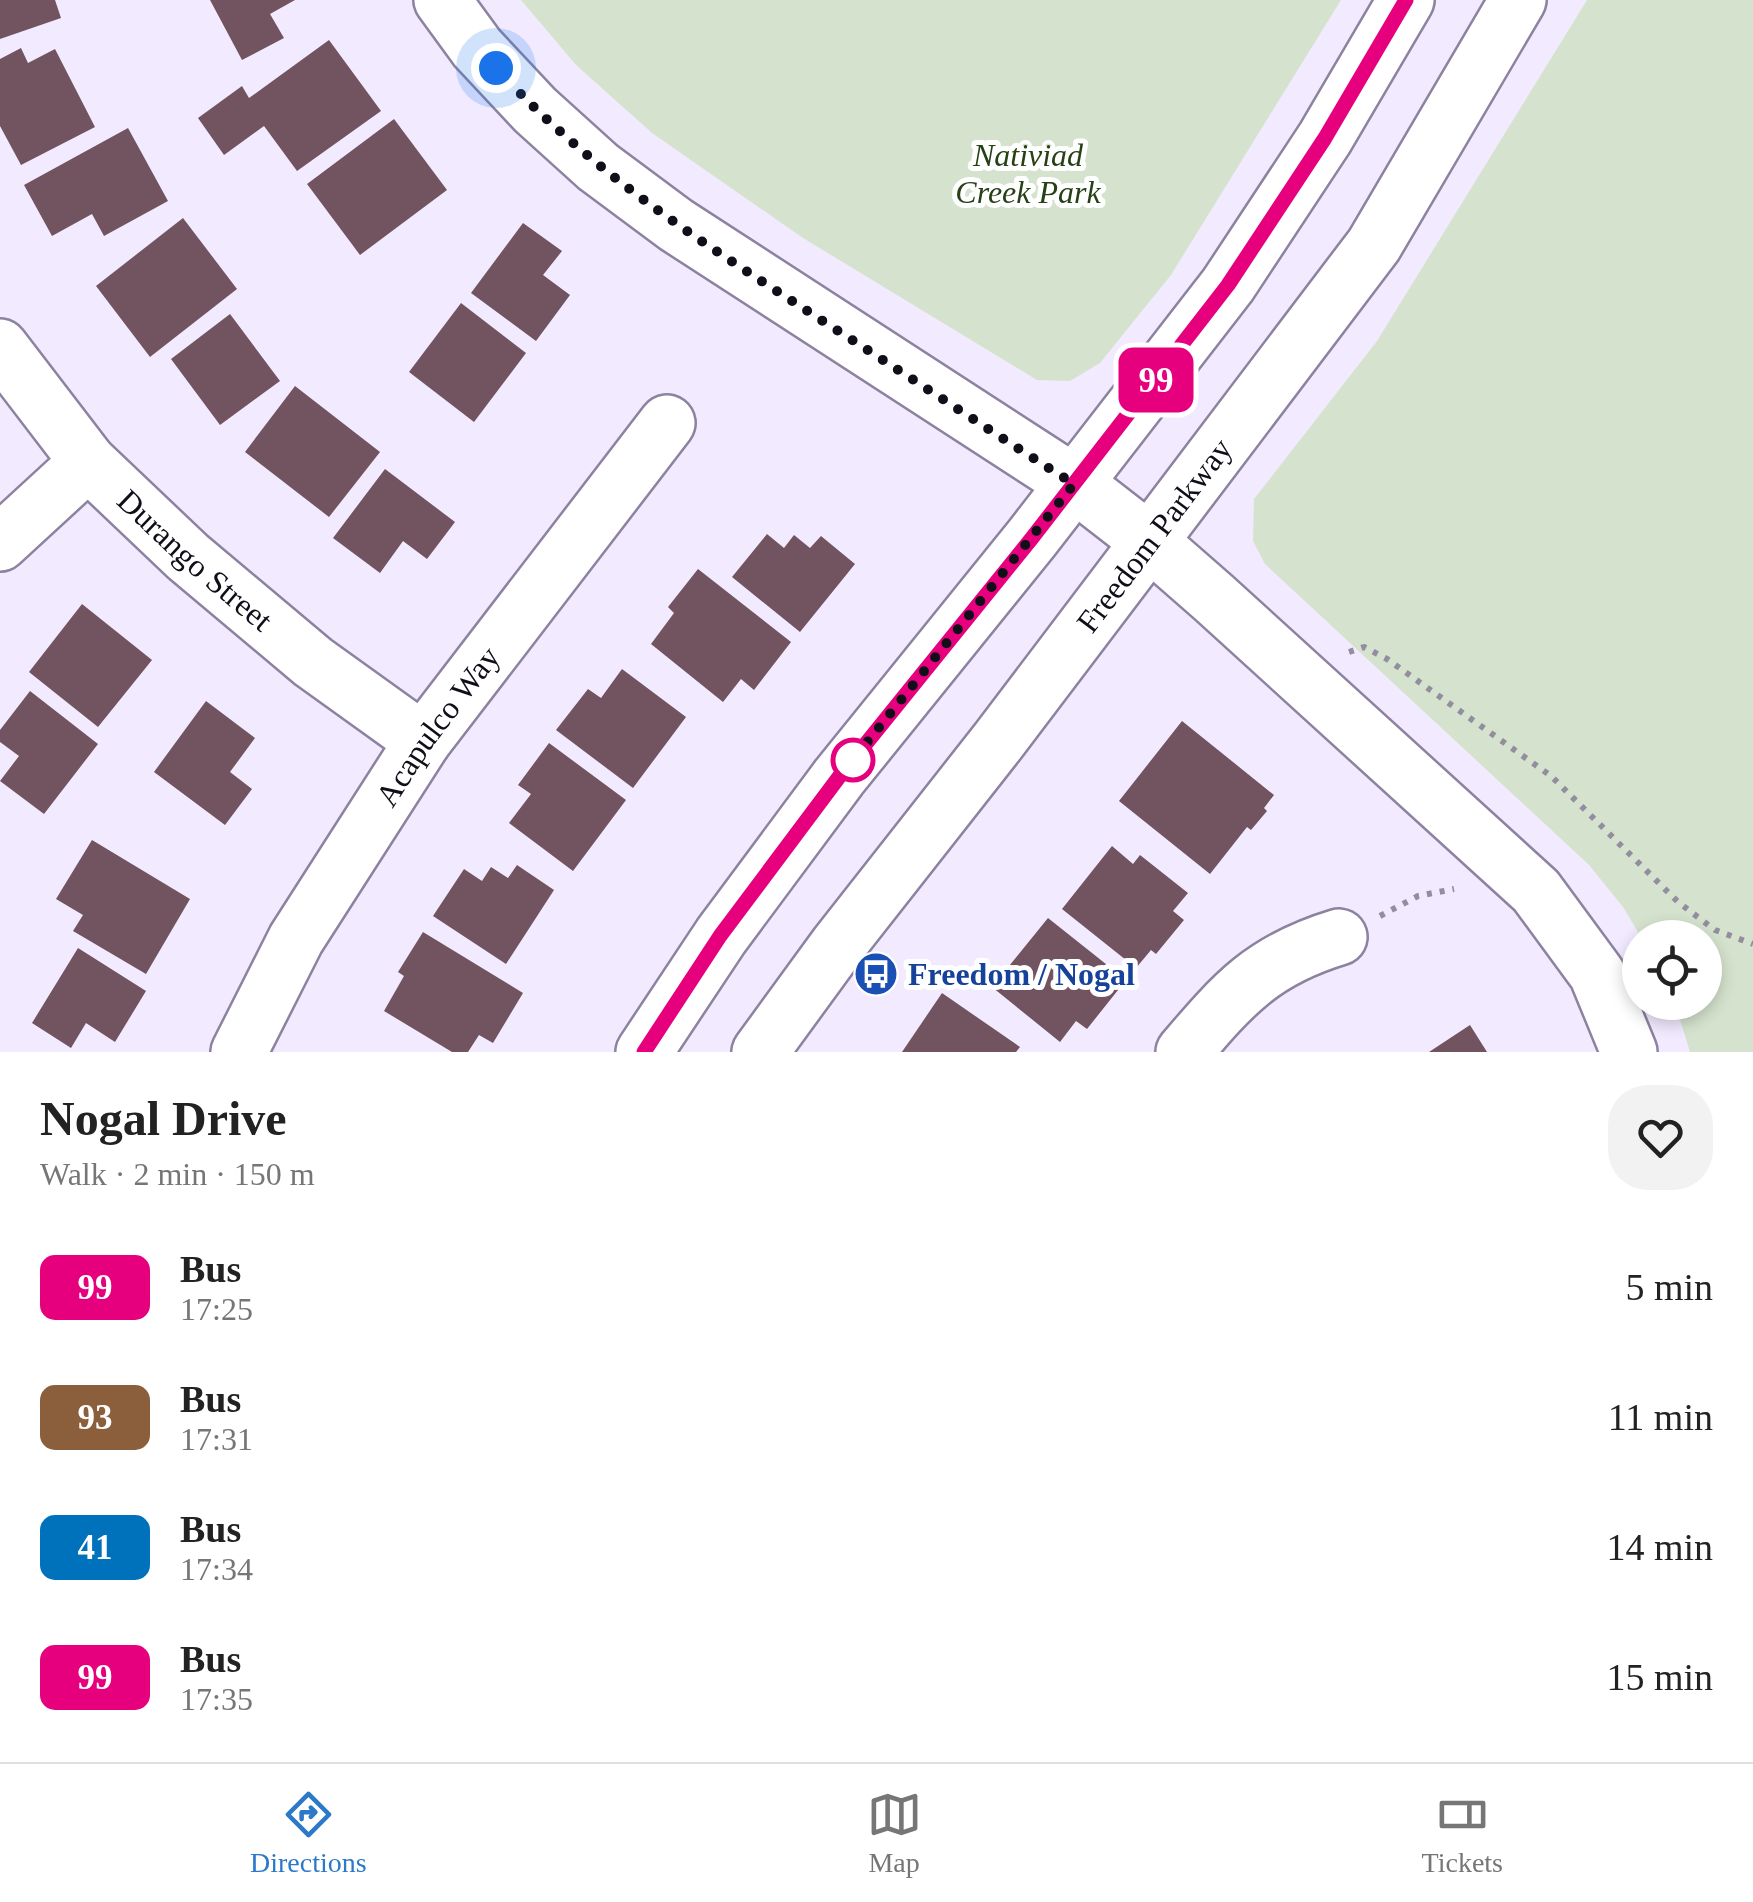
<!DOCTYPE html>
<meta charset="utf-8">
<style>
:root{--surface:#fff;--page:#f2f2f2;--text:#222;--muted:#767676;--line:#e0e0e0;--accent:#2b79c8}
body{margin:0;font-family:Georgia,serif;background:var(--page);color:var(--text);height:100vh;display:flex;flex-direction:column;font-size:38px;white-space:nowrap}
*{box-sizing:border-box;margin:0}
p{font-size:32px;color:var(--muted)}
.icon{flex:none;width:55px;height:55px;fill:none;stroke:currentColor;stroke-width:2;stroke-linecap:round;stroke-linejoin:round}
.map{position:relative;height:1052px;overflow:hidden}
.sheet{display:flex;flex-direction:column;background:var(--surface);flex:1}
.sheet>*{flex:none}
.badge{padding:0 20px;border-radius:15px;font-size:35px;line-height:65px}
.buttons{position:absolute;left:1622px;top:920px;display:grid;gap:20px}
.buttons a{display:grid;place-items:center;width:100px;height:100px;border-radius:50%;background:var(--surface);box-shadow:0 5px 15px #0003;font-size:50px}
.you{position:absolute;width:50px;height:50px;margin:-25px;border:8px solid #fff;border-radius:50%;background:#1a73e8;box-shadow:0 0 0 15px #1a73e833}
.map>.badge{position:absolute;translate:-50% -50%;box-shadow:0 0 0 5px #fff}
.round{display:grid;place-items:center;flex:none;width:105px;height:105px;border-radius:40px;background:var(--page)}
.headline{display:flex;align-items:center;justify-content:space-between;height:170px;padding:0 40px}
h1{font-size:48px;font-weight:700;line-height:75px}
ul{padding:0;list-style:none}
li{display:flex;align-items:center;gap:30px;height:130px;padding:0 40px}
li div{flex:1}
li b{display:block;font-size:38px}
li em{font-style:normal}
li .badge{min-width:110px;font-weight:700;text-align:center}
.tab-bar{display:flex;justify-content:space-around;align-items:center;height:140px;border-top:2px solid var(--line);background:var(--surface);font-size:28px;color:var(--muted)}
.tab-bar a{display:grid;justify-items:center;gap:5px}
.tab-bar .selected{color:var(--accent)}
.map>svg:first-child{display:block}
.green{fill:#d5e3ce}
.building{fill:#725360}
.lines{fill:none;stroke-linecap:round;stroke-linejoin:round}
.minor-casing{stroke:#8d829f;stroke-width:60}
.major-casing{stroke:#8d829f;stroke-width:60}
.path{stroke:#938e9e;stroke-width:6;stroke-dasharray:5 8;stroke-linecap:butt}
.minor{stroke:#fff;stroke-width:55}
.major{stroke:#fff;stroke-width:55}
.line-casing{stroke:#fff;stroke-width:22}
.line{stroke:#e6007e;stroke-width:15}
.walk{stroke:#120e19;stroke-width:10;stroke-dasharray:0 18}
.stop-dot{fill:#fff;stroke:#e6007e;stroke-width:5}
.labels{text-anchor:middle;stroke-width:10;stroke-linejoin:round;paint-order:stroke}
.park-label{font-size:32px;font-style:italic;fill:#274116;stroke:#fff}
.street-label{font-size:32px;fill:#120e19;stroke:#fff}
.transit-label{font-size:32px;font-weight:bold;fill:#164399;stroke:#fff;text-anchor:start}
</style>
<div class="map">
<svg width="1753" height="1052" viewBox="0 0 1753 1052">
<rect width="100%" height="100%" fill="#f2ebff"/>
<g class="green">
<polygon points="521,0 1341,0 1171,275 1100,363 1070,381 1037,380 803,238 652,133 576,65"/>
<polygon points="1587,0 1753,0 1753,1052 1690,1052 1675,1003 1705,1002 1705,938 1641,937 1623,907 1589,865 1265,564 1253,541 1254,499 1377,341"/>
</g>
<g class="building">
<polygon points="0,0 55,0 61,18 0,39"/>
<polygon points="210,0 295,0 270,14 284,38 242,60"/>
<polygon points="329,40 381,111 297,171 264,126 224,155 198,118 242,86 249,98"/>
<polygon points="21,48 28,63 55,49 95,127 21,165 0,126 0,59"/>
<polygon points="394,119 447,190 360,255 307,184"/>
<polygon points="128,128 168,201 104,236 92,214 52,236 24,185"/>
<polygon points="183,218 237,289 150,357 96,286"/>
<polygon points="523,223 562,251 543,275 570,295 536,341 471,293"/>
<polygon points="461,303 526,353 474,422 409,372"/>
<polygon points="230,314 280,381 220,425 171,359"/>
<polygon points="295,386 380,452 329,517 245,452"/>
<polygon points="385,469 455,522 427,559 403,541 380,573 333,538"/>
<polygon points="767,534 784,548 794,535 810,548 821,536 855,564 800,632 732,577"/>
<polygon points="698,569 791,642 754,690 741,679 723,702 651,644 674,613 668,607"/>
<polygon points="82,604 152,660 98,727 29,672"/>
<polygon points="622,669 686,717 633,788 556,730 588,689 601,698"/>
<polygon points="30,691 98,744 44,814 0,781 19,756 0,742 0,730"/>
<polygon points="206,701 255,738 230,772 252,789 225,825 154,772"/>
<polygon points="1182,721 1274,795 1264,808 1267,811 1251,830 1247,827 1210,874 1119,801"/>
<polygon points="549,743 626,800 573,871 509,823 531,794 518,785"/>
<polygon points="92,840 190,899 146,974 73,931 83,915 56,899"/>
<polygon points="1112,846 1133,864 1140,855 1188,893 1173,911 1184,920 1156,954 1151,950 1136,968 1062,909"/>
<polygon points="517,865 554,890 506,964 433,916 464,869 482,881 491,867 508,878"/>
<polygon points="1048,918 1126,980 1087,1029 1076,1021 1060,1042 992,987"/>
<polygon points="423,932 523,993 493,1043 479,1035 468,1052 452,1052 384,1011 404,976 398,972"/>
<polygon points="78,948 146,991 115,1042 86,1023 71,1048 32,1023"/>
<polygon points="942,993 1020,1047 1016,1052 902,1052"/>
<polygon points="1470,1025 1487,1052 1429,1052"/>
</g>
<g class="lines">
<defs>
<g id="minor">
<polyline points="442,0 477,48 535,110 598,167 676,225 1074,483 1150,542 1214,598 1536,891 1597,974 1629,1052"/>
<path id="s1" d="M0,347L88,462L188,557L313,662L423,741"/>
<polyline points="0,543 88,462"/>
<path id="s2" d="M239,1052L296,939L423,741L667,423"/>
<path d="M1184,1052C1234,993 1263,960 1339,937"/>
</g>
<g id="major">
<polyline points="644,1052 721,936 839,777 1032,538 1228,285 1325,138 1406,0"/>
<path id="s3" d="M760,1052L838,945L999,740L1374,245L1518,0"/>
</g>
</defs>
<use href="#minor" class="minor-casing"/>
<use href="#major" class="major-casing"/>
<g class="path">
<polyline points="1349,652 1364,647 1387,659 1551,776 1678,902 1715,930 1753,944"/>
<polyline points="1380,916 1418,896 1454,889"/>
</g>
<use href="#minor" class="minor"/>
<use href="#major" class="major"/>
</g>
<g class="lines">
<defs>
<polyline id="line" points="644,1052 720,936 839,777 1032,538 1228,285 1325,138 1406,0"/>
</defs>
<use href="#line" class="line-casing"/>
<use href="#line" class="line"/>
<path class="walk" d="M496,68C597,178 708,246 832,327C913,379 993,433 1074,484L853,760"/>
</g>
<defs>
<symbol id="bus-disc" viewBox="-11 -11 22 22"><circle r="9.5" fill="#1a4fb4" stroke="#fff"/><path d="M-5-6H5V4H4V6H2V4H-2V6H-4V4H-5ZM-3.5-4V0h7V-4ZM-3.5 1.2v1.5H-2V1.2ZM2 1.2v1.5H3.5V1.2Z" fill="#fff"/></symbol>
</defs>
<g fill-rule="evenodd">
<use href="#bus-disc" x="851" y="949" width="50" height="50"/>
</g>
<circle class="stop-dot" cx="853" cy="760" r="20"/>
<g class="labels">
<g class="park-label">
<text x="1028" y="166">Nativiad<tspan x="1028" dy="37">Creek Park</tspan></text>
</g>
<g class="street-label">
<text dy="11" stroke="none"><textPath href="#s3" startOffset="650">Freedom Parkway</textPath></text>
<text dy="11" stroke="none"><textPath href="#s1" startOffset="290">Durango Street</textPath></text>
<text dy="11" stroke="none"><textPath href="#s2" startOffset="382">Acapulco Way</textPath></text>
</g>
<g class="transit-label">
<text x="908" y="985">Freedom / Nogal</text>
</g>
</g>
</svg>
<div class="buttons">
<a><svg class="icon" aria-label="locate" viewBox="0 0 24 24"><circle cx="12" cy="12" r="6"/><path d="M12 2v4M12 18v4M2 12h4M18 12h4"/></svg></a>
</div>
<div class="you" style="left:496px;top:68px"></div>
<b class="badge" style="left:1156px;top:380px;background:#e6007e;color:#fff">99</b>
</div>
<section class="sheet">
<div class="headline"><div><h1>Nogal Drive</h1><p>Walk · 2 min · 150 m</p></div><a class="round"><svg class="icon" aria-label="heart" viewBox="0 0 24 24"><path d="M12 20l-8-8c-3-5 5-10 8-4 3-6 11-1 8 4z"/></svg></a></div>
<ul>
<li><span class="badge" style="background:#e6007e;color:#fff">99</span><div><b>Bus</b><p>17:25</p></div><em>5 min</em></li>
<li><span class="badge" style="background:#8b5e3c;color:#fff">93</span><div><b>Bus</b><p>17:31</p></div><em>11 min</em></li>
<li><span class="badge" style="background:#0072bc;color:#fff">41</span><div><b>Bus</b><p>17:34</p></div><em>14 min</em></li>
<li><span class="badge" style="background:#e6007e;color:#fff">99</span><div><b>Bus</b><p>17:35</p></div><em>15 min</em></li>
</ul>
</section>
<nav class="tab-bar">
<a class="selected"><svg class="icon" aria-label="directions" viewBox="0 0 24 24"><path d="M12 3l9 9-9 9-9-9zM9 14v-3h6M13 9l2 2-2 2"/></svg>Directions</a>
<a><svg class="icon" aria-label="map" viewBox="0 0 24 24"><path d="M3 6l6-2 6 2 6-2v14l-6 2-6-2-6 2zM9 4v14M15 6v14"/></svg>Map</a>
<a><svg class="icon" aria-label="tickets" viewBox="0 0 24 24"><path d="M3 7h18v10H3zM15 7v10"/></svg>Tickets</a>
</nav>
